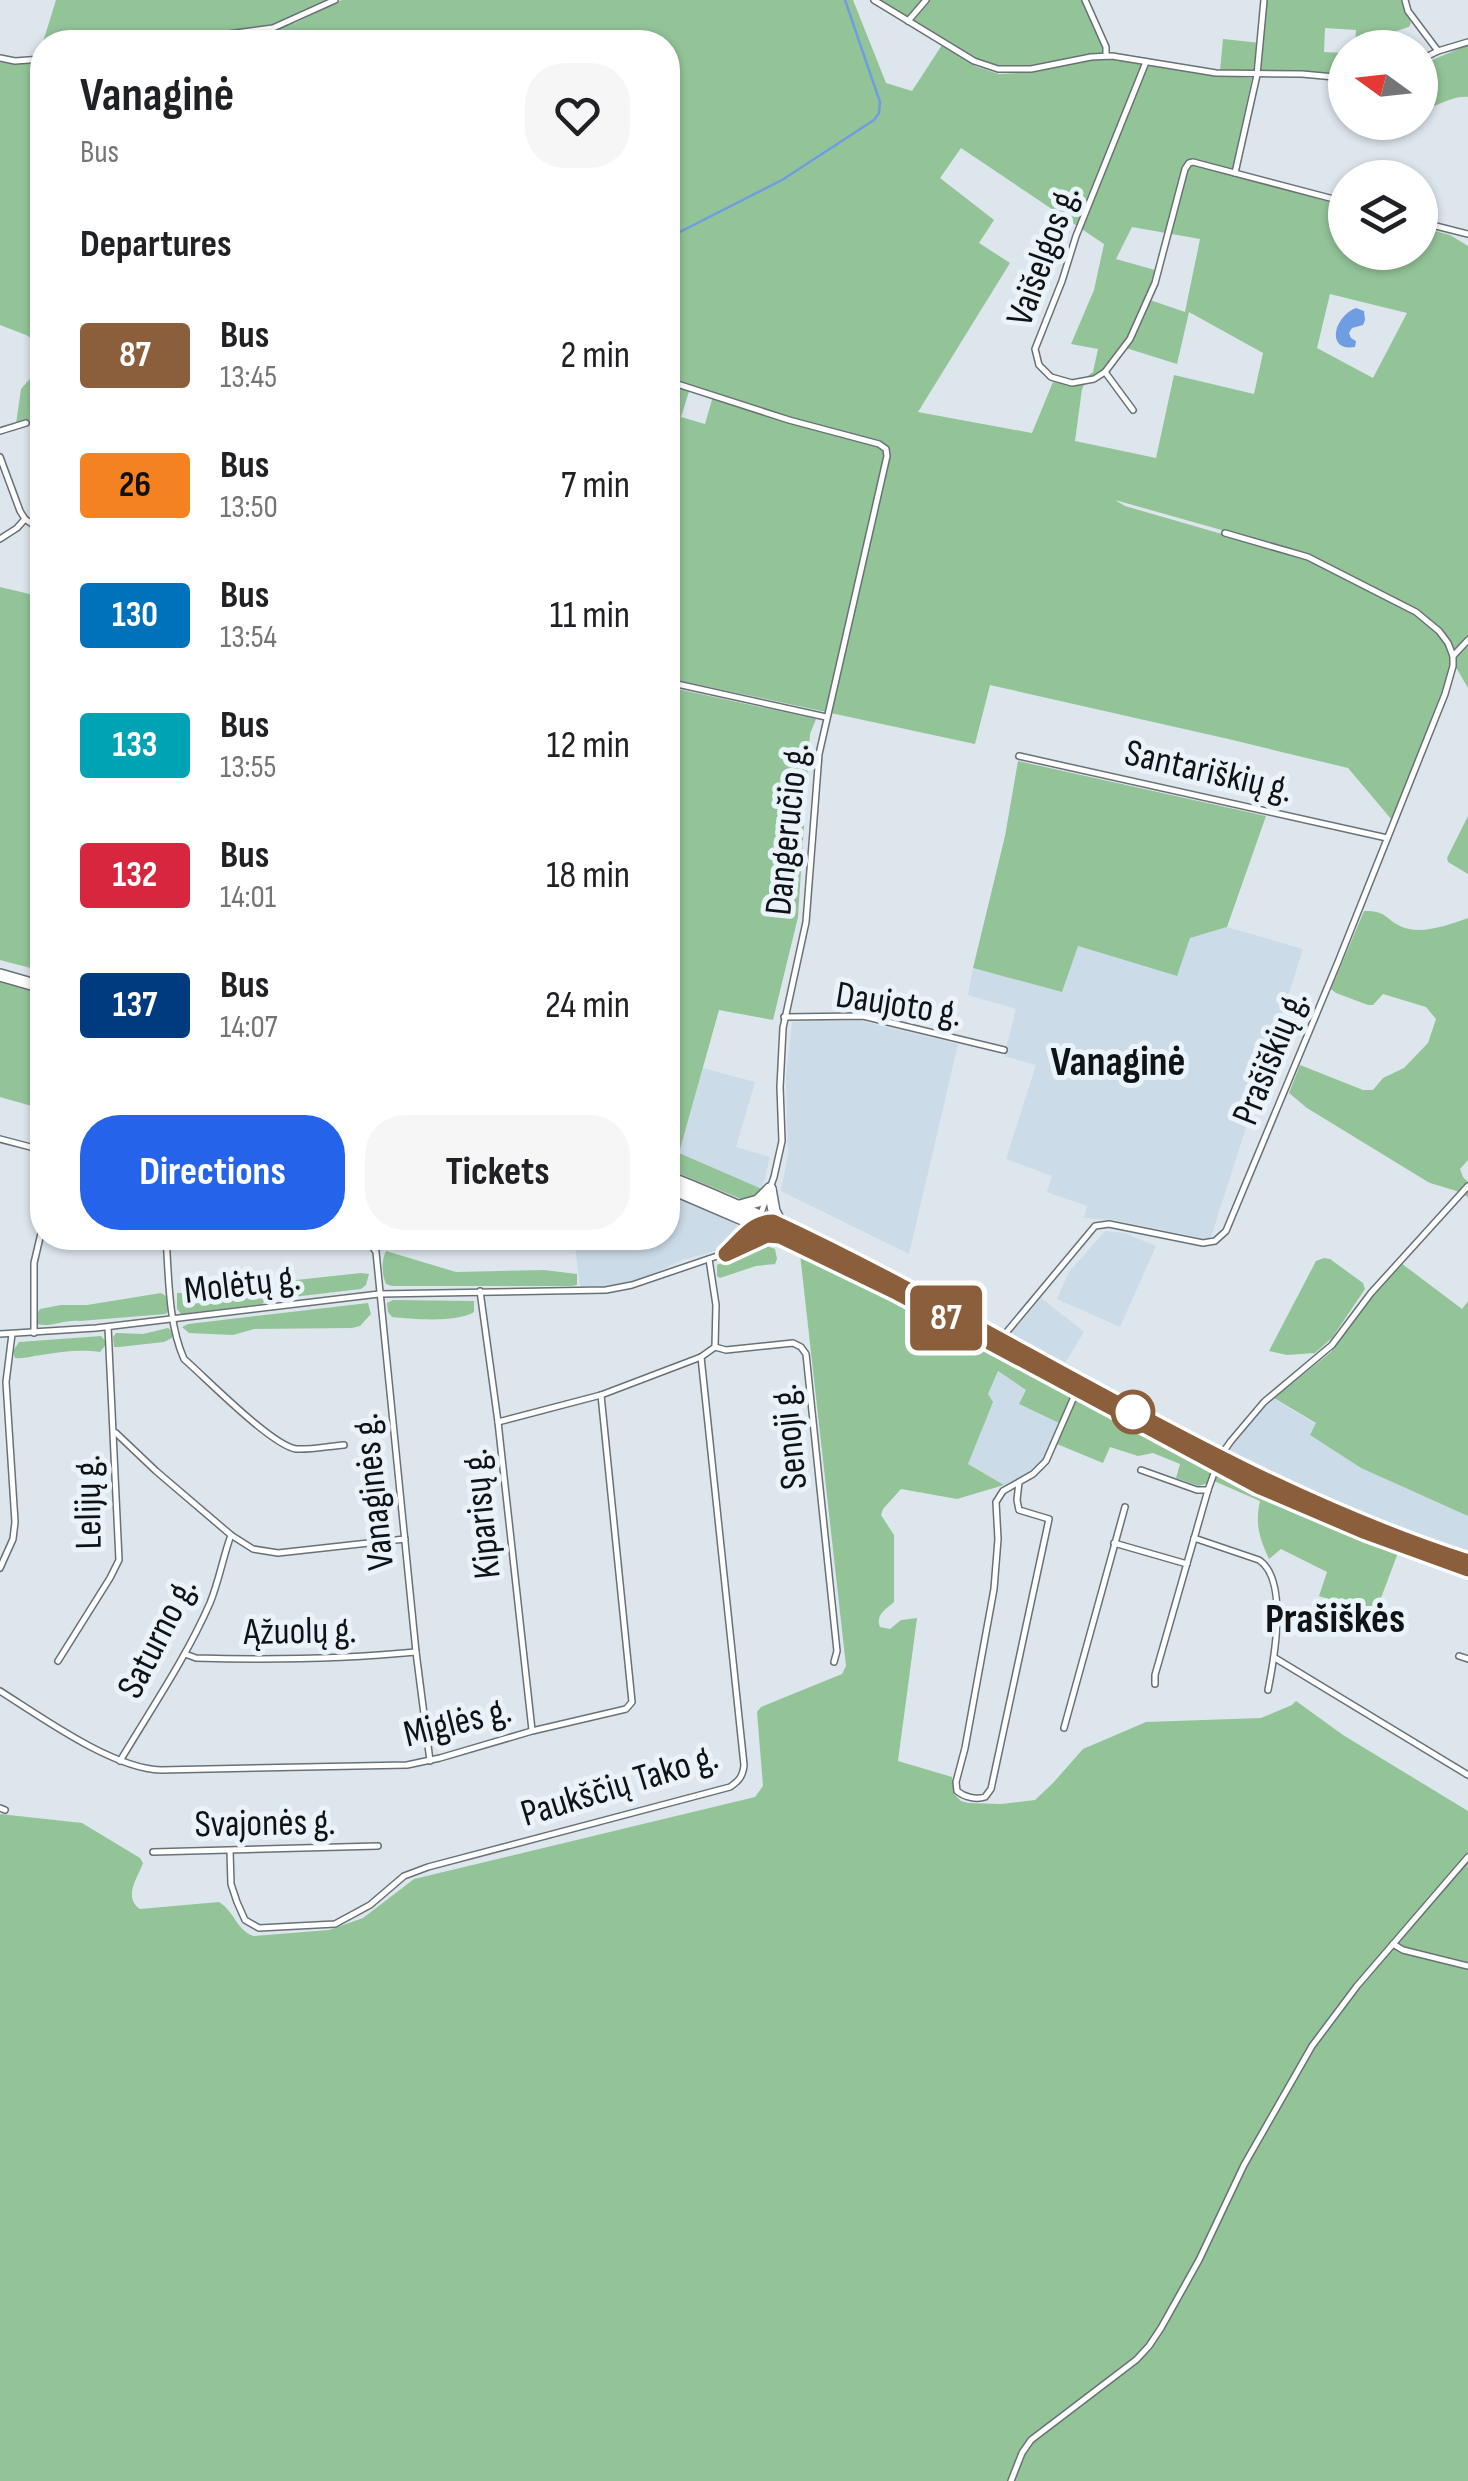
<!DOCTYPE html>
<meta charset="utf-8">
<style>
:root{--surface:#fff;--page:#f6f6f6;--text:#202124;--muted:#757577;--accent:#2563eb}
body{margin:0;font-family:"Sofia Sans Condensed",sans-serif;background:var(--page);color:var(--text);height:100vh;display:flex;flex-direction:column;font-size:38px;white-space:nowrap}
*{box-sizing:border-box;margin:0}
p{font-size:32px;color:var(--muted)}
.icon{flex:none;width:55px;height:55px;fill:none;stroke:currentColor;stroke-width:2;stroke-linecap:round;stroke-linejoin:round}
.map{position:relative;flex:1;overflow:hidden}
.details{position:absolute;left:30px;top:30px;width:650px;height:1220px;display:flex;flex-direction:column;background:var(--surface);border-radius:40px;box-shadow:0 2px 8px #0004}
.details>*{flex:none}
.badge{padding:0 20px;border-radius:8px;font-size:35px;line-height:65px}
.needle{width:65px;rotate:285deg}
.tools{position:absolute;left:1328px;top:30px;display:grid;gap:20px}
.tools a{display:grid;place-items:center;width:110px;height:110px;border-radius:50%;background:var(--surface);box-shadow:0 2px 8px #0004;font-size:50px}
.map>.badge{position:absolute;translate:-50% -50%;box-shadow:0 0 0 5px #fff}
h2{padding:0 50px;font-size:38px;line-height:90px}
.round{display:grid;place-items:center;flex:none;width:105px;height:105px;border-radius:40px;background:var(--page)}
.overview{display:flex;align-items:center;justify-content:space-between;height:170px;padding:0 50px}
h1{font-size:48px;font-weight:700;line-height:75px}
.action{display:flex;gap:20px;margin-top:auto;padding:20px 50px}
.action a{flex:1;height:115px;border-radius:40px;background:var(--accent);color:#fff;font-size:40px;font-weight:700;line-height:115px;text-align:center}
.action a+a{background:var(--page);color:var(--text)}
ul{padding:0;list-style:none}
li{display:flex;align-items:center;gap:30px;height:130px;padding:0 50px}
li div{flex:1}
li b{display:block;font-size:38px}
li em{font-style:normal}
li .badge{min-width:110px;font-weight:700;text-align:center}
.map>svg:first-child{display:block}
.built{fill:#cbdbe7}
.green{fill:#93c498;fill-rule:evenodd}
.water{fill:#6e9de1}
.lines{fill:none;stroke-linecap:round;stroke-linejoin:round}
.stream{stroke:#6e9de1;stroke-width:2.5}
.street-casing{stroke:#697177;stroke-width:8}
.highway-casing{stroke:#697177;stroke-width:14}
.street{stroke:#fff;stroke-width:5}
.highway{stroke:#fff;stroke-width:11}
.line-casing{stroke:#fff;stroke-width:22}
.line{stroke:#8b5e3c;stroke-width:15}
.stop-dot{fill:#fff;stroke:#8b5e3c;stroke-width:5}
.labels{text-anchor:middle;stroke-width:10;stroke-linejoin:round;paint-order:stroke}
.street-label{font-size:38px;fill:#101315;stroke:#eaf3fa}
.quarter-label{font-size:42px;font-weight:bold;fill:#101315;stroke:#eaf3fa}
</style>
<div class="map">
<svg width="1468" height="2481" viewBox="0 0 1468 2481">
<rect width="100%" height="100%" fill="#dde6ed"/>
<g class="built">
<polygon points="1227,927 1303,949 1211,1237 1207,1239 1114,1220 1084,1218 1087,1206 1047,1192 1052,1176 1006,1159 1036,1065 1004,1056 1016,1009 968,995 973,968 1062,992 1077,946 1176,976 1190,938"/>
<polygon points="840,1019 858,1020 958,1044 909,1254 781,1191 788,1154 786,1078 792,1022"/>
<polygon points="703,1068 755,1082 736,1147 770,1157 762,1189 679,1153"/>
<polygon points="668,1192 736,1224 739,1235 726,1248 682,1260 649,1276 620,1286 602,1287 580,1288 575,1245 525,1249 512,1246 511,1238 668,1238"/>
<polygon points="1105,1231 1124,1233 1156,1246 1120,1327 1057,1299 1069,1272"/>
<polygon points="1039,1296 1084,1332 1062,1368 1007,1338 1009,1333"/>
<polygon points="998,1371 1026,1390 1020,1405 1059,1423 1052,1442 1057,1444 1044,1469 1023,1483 1004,1485 968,1464 992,1403 988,1394"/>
<polygon points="1267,1395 1316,1424 1310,1435 1361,1468 1468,1516 1468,1554 1375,1521 1284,1482 1235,1454 1223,1445"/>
</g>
<g class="green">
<polygon points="56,0 329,0 276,25 260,28 145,42 43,42"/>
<path d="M342,0H853L886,83L912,91L942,45L975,66L999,74L1036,72L1085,60L1120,58L1168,69L1252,78L1231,175L1345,206V252H1420V227L1450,235L1468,246V688L1457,669L1450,670L1392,820L1348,768L1224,738L990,685L975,744L668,678V42H191L276,29L295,23ZM961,148L1104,244L1094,290L1071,344L1098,349L1093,372L1076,385L1053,382L1032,433L918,412L1010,263L979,243L994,220L940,178ZM1132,227L1200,239L1185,312L1147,299L1155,270L1116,259ZM1330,294L1407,313L1373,378L1317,348ZM1189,312L1263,353L1254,394L1174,375L1156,458L1075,441L1082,389L1084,385L1104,377L1126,348L1177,364ZM691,385L714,393L705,424L681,417ZM1115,500L1289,549L1288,553L1125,506Z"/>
<polygon points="880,0 1082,0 1103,49 1102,53 1027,67 994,67 974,59"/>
<polygon points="1265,0 1401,0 1411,23 1409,27 1380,36 1383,47 1355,47 1356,30 1325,28 1324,52 1345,53 1345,75 1303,71 1220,71 1223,39 1261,43"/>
<path d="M1468,45V97C1450,95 1437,109 1420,109V65Z"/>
<polygon points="0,60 13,63 42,62 42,345 26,335 0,325"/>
<polygon points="42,365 42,423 37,421 16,424 21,389"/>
<polygon points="0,587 42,597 42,971 0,960"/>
<polygon points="668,687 816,719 810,734 798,917 773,1020 719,1010 679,1153 762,1189 757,1197 746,1201 668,1169"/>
<polygon points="1018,761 1266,816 1227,927 1190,938 1177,976 1078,946 1062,992 973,968 1005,836"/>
<polygon points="1468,816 1468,874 1448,862 1447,858"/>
<path d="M1364,911C1388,911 1383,918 1402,927C1421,935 1449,925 1468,918V1160L1460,1169L1463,1177L1468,1182V1197C1455,1188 1442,1188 1428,1182L1307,1108L1289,1093L1300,1065L1363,1090H1373L1383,1078L1404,1068L1428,1043L1436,1019L1426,1007L1383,994L1373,1005H1368L1336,993L1331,989Z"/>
<polygon points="0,979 42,991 42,1109 0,1097"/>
<polygon points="767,1246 775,1249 777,1259 775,1264 756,1266 720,1278 717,1276 717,1265 733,1257"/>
<path d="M386,1251L456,1272L544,1270L577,1274V1285L571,1286H392L386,1284C382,1275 381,1260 386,1251Z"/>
<path d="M800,1254C932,1313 1055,1389 1184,1454C1254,1490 1326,1522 1399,1550L1375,1614L1319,1596L1327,1572L1281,1549L1269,1559C1259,1537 1255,1524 1260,1501L1214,1481L1199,1486L1176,1478L1180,1464L1153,1453L1138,1456L1110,1447L1103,1463L1052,1442L1059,1423L1019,1404L1026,1390L998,1371L988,1394L993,1402L968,1464L1004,1485L957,1499L901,1489L883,1509L881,1515L894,1535V1602C886,1609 875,1615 880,1627L890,1629L901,1620L917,1618L898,1761L952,1777L954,1794L961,1801L968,1803L1001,1804L1035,1800L1053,1783L1083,1749L1146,1722L1261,1718L1292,1705L1296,1701L1343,1735L1468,1811V2481H0V1814L82,1823L140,1858L143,1863C137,1879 123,1897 140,1909L219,1902C234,1911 236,1929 253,1936L329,1930L363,1918L414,1879L755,1797L763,1786L757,1712L761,1707L842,1674L846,1666Z"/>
<polygon points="1324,1258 1330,1259 1363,1283 1365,1289 1332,1338 1315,1353 1287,1355 1269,1351 1316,1261"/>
<polygon points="1401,1263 1462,1309 1468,1301 1468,1516 1361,1468 1310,1435 1316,1423 1274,1398 1331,1352 1375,1292"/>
<polygon points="361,1273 369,1274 366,1285 361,1289 284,1298 279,1296 278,1284 287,1281"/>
<polygon points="271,1283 271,1295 262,1304 181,1314 177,1309 177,1293 212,1292"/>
<path d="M161,1293L166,1296L168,1310L166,1314L80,1321C65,1319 49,1328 37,1324V1314L40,1309L61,1305H87Z"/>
<path d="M393,1300L474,1301V1312C457,1323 413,1319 392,1317L388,1312L387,1303Z"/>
<polygon points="368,1303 371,1314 360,1326 352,1328 254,1329 233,1335 189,1333 182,1327 188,1324"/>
<polygon points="168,1328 172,1331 172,1338 164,1342 119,1347 114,1347 113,1337 116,1333 143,1334"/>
<path d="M101,1336L107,1343L100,1352C81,1349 60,1352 41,1355C31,1356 25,1359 15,1358L13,1351L19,1342Z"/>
</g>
<path class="water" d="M1356,308L1364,311L1365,320L1363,325L1352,328L1349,333L1351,338L1356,341L1355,347C1326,352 1333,317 1356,308Z"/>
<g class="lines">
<g class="stream">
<polyline points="668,238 782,180 874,120 879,113 880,102 845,0"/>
<polyline points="40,402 42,400"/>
</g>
<defs>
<g id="street">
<polyline points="874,0 974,61 998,69 1031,69 1091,57 1112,56 1216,73 1302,74 1345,78"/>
<polyline points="1085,0 1106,47 1106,56"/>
<polyline points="1405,0 1408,11 1438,51"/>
<polyline points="908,21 926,0"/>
<polyline points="168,42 273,28 335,0"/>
<polyline points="0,58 15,61 42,59"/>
<polyline points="1420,60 1438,51 1468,42"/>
<polyline points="1146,62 1076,236 1062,281 1035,349 1039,365 1051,377 1072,383 1094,379 1105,372 1130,339 1155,283 1185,169 1189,163 1193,162 1345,202"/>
<polyline points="1235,173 1257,75 1264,0"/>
<polyline points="1420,222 1468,234"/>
<polyline points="1105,372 1133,410"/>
<polyline points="668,381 789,420 879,444 886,449 887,456 819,754 806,922 783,1028 780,1087 782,1141 774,1177 760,1216"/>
<polyline points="0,431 26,423"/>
<polyline points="0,457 20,511 25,519 42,531"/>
<polyline points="1225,533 1308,557 1416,612 1439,631 1448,643 1453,656"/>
<polyline points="0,539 17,528 25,519"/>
<polyline points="668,682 826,717"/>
<polyline points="1019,756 1387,838"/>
<polyline points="784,1017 863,1016 1004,1050"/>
<polyline points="0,1139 42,1150"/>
<path d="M166,1238C169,1277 168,1323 184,1359C206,1378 271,1445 296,1449C311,1450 329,1446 344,1445"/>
<polyline points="345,1238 372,1246 376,1252 416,1652 430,1761"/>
<polyline points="709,1259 716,1305 715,1347"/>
<polyline points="480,1291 498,1422 532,1730"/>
<polyline points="34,1333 34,1263 42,1229"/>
<polyline points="0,1334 96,1328 379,1294 606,1290 632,1285 723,1254"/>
<polyline points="1000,1340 1095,1226 1109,1224 1203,1243 1215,1241 1226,1231 1338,962 1445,694 1453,666 1453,656 1468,640"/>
<polyline points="715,1347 726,1350 793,1343 801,1347 806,1354 837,1651 834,1662"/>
<polyline points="498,1422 601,1395 701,1357 715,1347"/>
<polyline points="116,1433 156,1471 231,1535 253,1549 278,1553 405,1539"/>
<polyline points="1221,1455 1231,1441 1264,1402 1332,1345 1371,1293 1468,1186"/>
<polyline points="1141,1470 1197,1490 1208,1490"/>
<path d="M1019,1482L1017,1500L1019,1510L1049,1519L991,1789L985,1797C976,1800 964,1797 957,1791L956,1782L965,1748L994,1589L998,1539L996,1502L1003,1491L1033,1474L1046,1461L1077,1390"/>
<path d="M1194,1538L1259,1560C1289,1580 1274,1660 1268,1690"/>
<polyline points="1114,1543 1187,1564"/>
<polyline points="0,1568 13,1539 15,1522 6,1382 12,1334"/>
<path d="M185,1654L196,1658C269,1660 343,1659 416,1652"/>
<polyline points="1459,1656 1468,1659"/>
<polyline points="1275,1658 1468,1775"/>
<polyline points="58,1661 110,1578 119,1560 108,1327"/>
<polyline points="1155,1684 1155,1675 1208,1490 1217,1465"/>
<path d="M0,1691C41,1717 113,1769 161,1770L407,1765L440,1758L532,1731L626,1709L632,1702L601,1395"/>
<polyline points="1064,1728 1125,1507"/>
<path d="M120,1761C151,1709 186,1658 210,1603C219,1581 223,1557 231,1535"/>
<polyline points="0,1808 5,1810"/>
<path d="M230,1851L231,1884L237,1902L245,1920L259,1928L335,1924L370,1905L404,1876L428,1867L730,1787C739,1781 743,1776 744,1765L701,1357"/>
<polyline points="153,1852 378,1846"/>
<polyline points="1393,1944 1403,1950 1468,1966"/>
<polyline points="1011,2481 1022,2453 1031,2440 1136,2360 1149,2346 1161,2328 1199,2260 1244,2165 1312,2046 1357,1986 1468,1857"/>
</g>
<g id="highway">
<polyline points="0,975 42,987"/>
<path d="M668,1177C944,1285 1184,1471 1468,1562"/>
<polyline points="668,1187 780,1235 920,1305"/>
<polyline points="770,1189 774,1211 781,1225"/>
<polyline points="740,1206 758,1201 770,1189"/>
<polyline points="737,1249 767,1235 775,1235"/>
<polyline points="726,1253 751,1228 759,1224"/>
</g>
</defs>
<use href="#street" class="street-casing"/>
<use href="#highway" class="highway-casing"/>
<use href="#street" class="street"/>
<use href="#highway" class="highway"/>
</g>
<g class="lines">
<defs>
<path id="line" d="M1468,1562C1220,1482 1007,1331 773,1222C752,1222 741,1240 726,1254L767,1235L780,1236L894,1291L1258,1486L1366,1532L1468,1569"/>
</defs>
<use href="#line" class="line-casing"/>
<use href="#line" class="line"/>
</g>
<circle class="stop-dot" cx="1133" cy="1412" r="20"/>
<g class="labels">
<g class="street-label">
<text transform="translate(1042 255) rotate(-70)" y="13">Vaišelgos g.</text>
<text transform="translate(1209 770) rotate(13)" y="13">Santariškių g.</text>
<text transform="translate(786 829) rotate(-84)" y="13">Dangeručio g.</text>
<text transform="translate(899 1003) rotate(9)" y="13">Daujoto g.</text>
<text transform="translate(1269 1057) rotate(-68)" y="13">Prašiškių g.</text>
<text transform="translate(242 1283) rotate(-7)" y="13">Molėtų g.</text>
<text transform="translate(788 1437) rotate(-96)" y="13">Senoji g.</text>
<text transform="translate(372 1492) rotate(-96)" y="13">Vanaginės g.</text>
<text transform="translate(87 1502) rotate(-91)" y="13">Lelijų g.</text>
<text transform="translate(480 1514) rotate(-96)" y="13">Kiparisų g.</text>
<text transform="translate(300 1630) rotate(-1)" y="13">Ąžuolų g.</text>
<text transform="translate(156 1637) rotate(-63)" y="13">Saturno g.</text>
<text transform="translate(457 1721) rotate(-14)" y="13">Miglės g.</text>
<text transform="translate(619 1784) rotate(-17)" y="13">Paukščių Tako g.</text>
<text transform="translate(265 1822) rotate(-1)" y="13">Svajonės g.</text>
</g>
<g class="quarter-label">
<text x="1118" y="1075">Vanaginė</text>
<text x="1335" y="1632">Prašiškės</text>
</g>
</g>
</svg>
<div class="tools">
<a><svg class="needle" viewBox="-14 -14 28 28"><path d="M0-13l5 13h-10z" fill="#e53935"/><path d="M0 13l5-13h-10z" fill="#757577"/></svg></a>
<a><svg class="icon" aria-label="layers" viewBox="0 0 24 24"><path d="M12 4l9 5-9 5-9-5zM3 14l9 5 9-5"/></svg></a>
</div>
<b class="badge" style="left:946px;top:1318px;background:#8b5e3c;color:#fff">87</b>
<section class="details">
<div class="overview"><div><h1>Vanaginė</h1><p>Bus</p></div><a class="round"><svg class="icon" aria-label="heart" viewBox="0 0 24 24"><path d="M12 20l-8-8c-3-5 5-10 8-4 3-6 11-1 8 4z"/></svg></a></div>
<h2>Departures</h2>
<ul>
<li><span class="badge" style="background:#8b5e3c;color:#fff">87</span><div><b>Bus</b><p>13:45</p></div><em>2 min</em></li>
<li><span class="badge" style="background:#f58220;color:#111">26</span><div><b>Bus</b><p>13:50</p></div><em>7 min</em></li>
<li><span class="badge" style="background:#0072bc;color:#fff">130</span><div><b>Bus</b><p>13:54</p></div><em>11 min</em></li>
<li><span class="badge" style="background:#00a3b4;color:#fff">133</span><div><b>Bus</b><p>13:55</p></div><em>12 min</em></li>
<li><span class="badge" style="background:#d7263d;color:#fff">132</span><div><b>Bus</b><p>14:01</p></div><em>18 min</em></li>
<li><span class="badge" style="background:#003b80;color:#fff">137</span><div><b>Bus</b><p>14:07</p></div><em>24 min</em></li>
</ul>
<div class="action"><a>Directions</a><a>Tickets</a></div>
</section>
</div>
